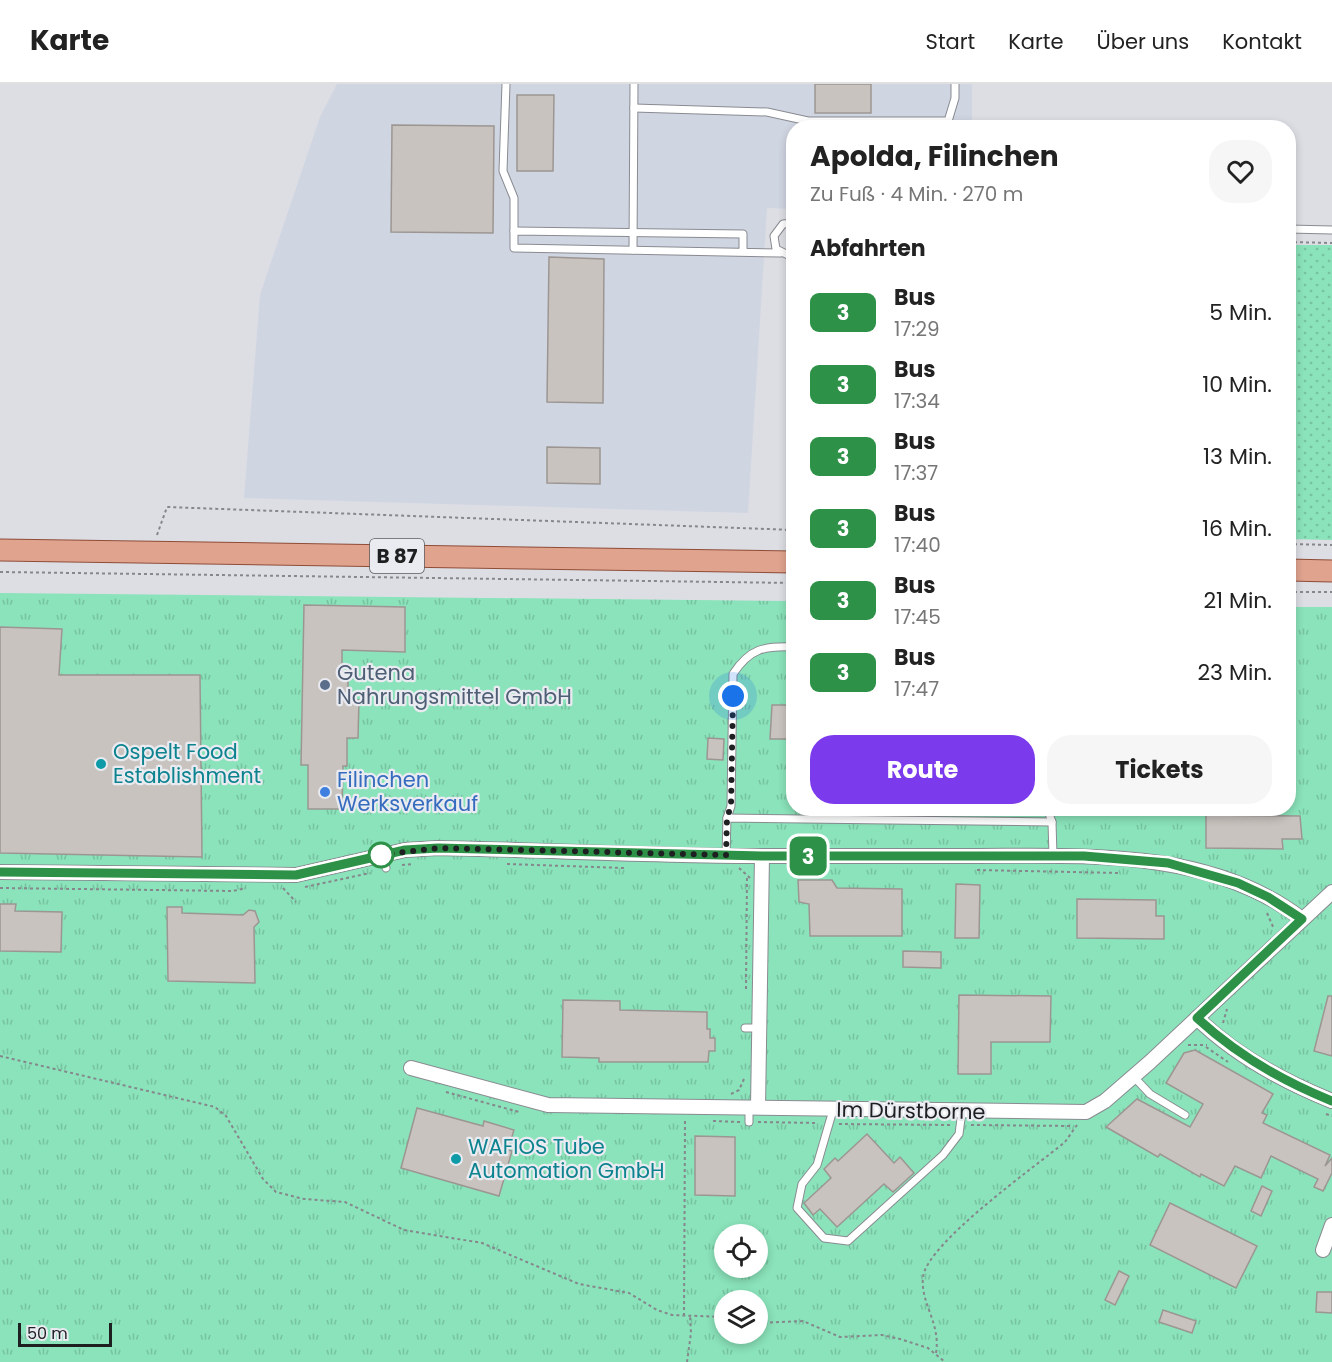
<!DOCTYPE html>
<html lang="de">
<meta charset="utf-8">
<style>
:root{--surface:#fff;--page:#f6f6f6;--text:#222;--muted:#767676;--line:#e0e0e0;--accent:#7c3aed}
body{margin:0;font-family:Poppins,sans-serif;background:var(--page);color:var(--text);height:100vh;display:flex;flex-direction:column;font-size:22px;white-space:nowrap}
*{box-sizing:border-box;margin:0}
p{font-size:20px;color:var(--muted)}
.icon{flex:none;width:33px;height:33px;fill:none;stroke:currentColor;stroke-width:2;stroke-linecap:round;stroke-linejoin:round}
.map{position:relative;flex:1;overflow:hidden}
.side{position:absolute;left:786px;top:36px;width:510px;height:696px;display:flex;flex-direction:column;background:var(--surface);border-radius:24px;box-shadow:0 3px 9px #0003}
.side>*{flex:none}
.badge{padding:0 12px;border-radius:9px;font-size:21px;line-height:39px}
.tools{position:absolute;left:714px;top:1140px;display:grid;gap:12px}
.tools a{display:grid;place-items:center;width:54px;height:54px;border-radius:50%;background:var(--surface);box-shadow:0 3px 9px #0003;font-size:30px}
.scale{position:absolute;left:18px;bottom:15px;width:94px;box-sizing:border-box;padding-left:6px;border:3px solid #1e1f21;border-top:0;font-size:16px;line-height:21px;white-space:nowrap;color:#1e1f21;-webkit-text-stroke:4px #e9ebf1;paint-order:stroke}
.you{position:absolute;width:30px;height:30px;margin:-15px;border:4px solid #fff;border-radius:50%;background:#1a73e8;box-shadow:0 0 0 9px #1a73e833}
.map>.badge{position:absolute;translate:-50% -50%;box-shadow:0 0 0 3px #fff}
h2{padding:0 24px;font-size:22px;line-height:54px}
.round{display:grid;place-items:center;flex:none;width:63px;height:63px;border-radius:24px;background:var(--page)}
.headline{display:flex;align-items:center;justify-content:space-between;height:102px;padding:0 24px}
h1{font-size:28px;font-weight:700;line-height:45px}
.button{display:flex;gap:12px;margin-top:auto;padding:12px 24px}
.button a{flex:1;height:69px;border-radius:24px;background:var(--accent);color:#fff;font-size:24px;font-weight:700;line-height:69px;text-align:center}
.button a+a{background:var(--page);color:var(--text)}
ul{padding:0;list-style:none}
li{display:flex;align-items:center;gap:18px;height:72px;padding:0 24px}
li div{flex:1}
li b{display:block;font-size:22px}
li em{font-style:normal}
li .badge{min-width:66px;font-weight:700;text-align:center}
header{display:flex;align-items:center;gap:36px;box-sizing:border-box;height:84px;padding:0 30px;background:var(--surface);border-bottom:2px solid var(--line)}
header strong{font-size:28px}
nav{display:flex;gap:33px;margin-inline-start:auto;font-size:21px}
.map>svg:first-child{display:block}
.built{fill:#d0d5e2}
.grass{fill:url(#grass-dots)}
.park{fill:url(#park-tufts);fill-rule:evenodd}
.building{fill:#c9c3bf;stroke:#9c9693;stroke-width:1.5}
.lines{fill:none;stroke-linecap:round;stroke-linejoin:round}
.service-casing{stroke:#898b91;stroke-width:9}
.minor-casing{stroke:#898b91;stroke-width:16}
.primary-casing{stroke:#8f4c37;stroke-width:23}
.path{stroke:#86878c;stroke-width:2;stroke-dasharray:3 3;stroke-linecap:butt}
.service{stroke:#fff;stroke-width:7}
.minor{stroke:#fff;stroke-width:14}
.primary{stroke:#e0a38e;stroke-width:21}
.line-casing{stroke:#fff;stroke-width:14}
.line{stroke:#2d9147;stroke-width:9}
.walk{stroke:#1e1f21;stroke-width:6;stroke-dasharray:0 10.8}
.service-dot{fill:#5c6f8a;stroke:#e9ebf1;stroke-width:2}
.culture-dot{fill:#0f9aa8;stroke:#e9ebf1;stroke-width:2}
.shop-dot{fill:#3f7fe0;stroke:#e9ebf1;stroke-width:2}
.stop-dot{fill:#fff;stroke:#2d9147;stroke-width:3}
.labels{text-anchor:middle;stroke-width:4.5;stroke-linejoin:round;paint-order:stroke}
.shield{fill:#e9ebf1;stroke:#5b5c5f;stroke-width:1.5}
.shield-label{font-size:20px;font-weight:bold;fill:#1e1f21}
.service-label{font-size:21px;fill:#4e5e75;stroke:#e9ebf1;text-anchor:start}
.culture-label{font-size:21px;fill:#0d838f;stroke:#e9ebf1;text-anchor:start}
.shop-label{font-size:21px;fill:#366cbe;stroke:#e9ebf1;text-anchor:start}
.street-label{font-size:21px;fill:#1e1f21;stroke:#e9ebf1}
</style>
<header>
<strong>Karte</strong>
<nav><a>Start</a><a>Karte</a><a>Über uns</a><a>Kontakt</a></nav>
</header>
<div class="map">
<svg width="1332" height="1278" viewBox="0 0 1332 1278">
<defs>
<pattern id="grass-dots" width="8" height="8" patternUnits="userSpaceOnUse" patternTransform="scale(1.5)"><rect width="8" height="8" fill="#8ae3ba"/><path d="M2 2h.1M6 6h.1" fill="none" stroke="#77c2a0" stroke-width="1.8" stroke-linecap="round"/></pattern>
<pattern id="park-tufts" width="24" height="20" patternUnits="userSpaceOnUse" patternTransform="scale(1.5)"><rect width="24" height="20" fill="#8ae3ba"/><path d="M3 7l-1-3M5 7V3M7 7l1-3M15 17l-1-3M17 17v-4M19 17l1-3" fill="none" stroke="#77c2a0"/></pattern>
</defs>
<rect width="100%" height="100%" fill="#dcdee4"/>
<polygon class="built" points="337,0 972,0 972,43 794,44 793,125 767,124 748,429 244,414 260,211 320,33"/>
<g class="grass">
<polygon points="1289,161 1332,161 1332,456 1289,455"/>
<polygon points="793,185 794,446 793,446 787,445 789,186"/>
</g>
<path class="park" d="M0,509L793,517L794,724H1288L1289,523H1332V1278H0ZM724,1150H758V1184H724ZM724,1216H758V1250H724Z"/>
<g class="building">
<rect x="815" y="0" width="56" height="29"/>
<polygon points="517,11 554,11 553,87 517,87"/>
<polygon points="392,41 494,42 493,149 391,148"/>
<polygon points="549,173 604,175 603,319 547,318"/>
<polygon points="547,363 600,364 600,400 547,399"/>
<polygon points="304,521 405,523 405,568 342,566 342,587 348,587 348,615 359,616 358,654 347,654 347,682 343,682 342,725 308,725 308,681 301,681"/>
<polygon points="0,543 62,545 59,591 200,591 202,773 0,769"/>
<polygon points="772,621 794,621 794,655 770,655"/>
<polygon points="708,654 724,655 723,676 707,675"/>
<polygon points="1206,731 1300,732 1302,755 1282,755 1283,765 1206,764"/>
<polygon points="798,796 832,796 837,804 902,805 902,852 810,852 809,820 799,818"/>
<polygon points="956,800 980,801 979,854 955,854"/>
<polygon points="1077,815 1156,816 1156,832 1164,832 1164,855 1077,854"/>
<polygon points="0,820 16,820 15,827 62,828 61,868 0,867"/>
<polygon points="167,823 182,823 182,829 243,831 249,826 255,827 259,838 254,843 255,899 168,897"/>
<polygon points="903,867 941,868 941,884 903,883"/>
<polygon points="959,911 1051,912 1050,958 991,958 991,990 958,990"/>
<polygon points="1328,912 1332,912 1332,972 1314,967"/>
<polygon points="563,916 620,917 620,926 707,928 707,945 710,945 710,954 715,954 715,967 709,967 708,978 599,978 599,974 562,973"/>
<polygon points="1195,966 1273,1010 1262,1029 1267,1031 1263,1039 1330,1071 1325,1082 1332,1074 1332,1089 1323,1107 1314,1103 1318,1095 1271,1072 1261,1094 1235,1082 1224,1102 1201,1090 1200,1093 1160,1070 1158,1073 1106,1043 1137,1015 1190,1043 1203,1020 1166,999 1184,969"/>
<polygon points="417,1024 483,1042 484,1037 514,1046 508,1066 512,1067 499,1112 401,1084"/>
<polygon points="867,1050 894,1079 900,1073 914,1089 893,1108 884,1100 837,1143 820,1125 813,1131 804,1119 831,1094 824,1085 835,1074 838,1077"/>
<polygon points="695,1052 735,1053 735,1112 695,1111"/>
<polygon points="1262,1102 1272,1107 1261,1132 1251,1127"/>
<polygon points="1170,1119 1257,1162 1236,1204 1150,1161"/>
<polygon points="1119,1187 1129,1192 1115,1221 1105,1216"/>
<polygon points="1317,1208 1332,1208 1332,1229 1316,1228"/>
<polygon points="1163,1226 1196,1237 1192,1249 1159,1238"/>
</g>
<g class="lines">
<defs>
<g id="service">
<polyline points="506,0 503,87 514,114 514,147"/>
<polyline points="634,24 767,28 808,37 948,37"/>
<polyline points="946,44 955,14 955,0"/>
<polyline points="794,139 783,140 774,152 776,165 794,174"/>
<polyline points="1288,145 1332,146"/>
<polyline points="633,166 634,0"/>
<polyline points="743,167 743,150 514,147 514,164 781,169"/>
<polyline points="1047,724 1052,738"/>
<path d="M727,734L731,722L733,590C750,564 764,562 794,563"/>
<polyline points="382,771 386,784"/>
<polyline points="726,771 727,734 1052,738 1053,772"/>
<polyline points="745,944 759,944"/>
<polyline points="1133,992 1150,1010 1185,1031"/>
<polyline points="833,1026 817,1081 802,1100 797,1124 824,1154 848,1157 943,1071 959,1050 962,1027"/>
<polyline points="749,1038 749,1023"/>
</g>
<g id="minor">
<path d="M0,788L296,791L405,766L438,764C547,766 656,772 765,772C835,772 905,772 974,772C1085,772 1209,764 1302,835"/>
<path d="M1197,934C1235,971 1282,997 1332,1017"/>
<polyline points="411,984 548,1021 1086,1028 1105,1017 1150,978 1332,808"/>
<polyline points="758,1023 762,772"/>
<polyline points="1323,1166 1332,1141"/>
</g>
<g id="primary">
<polyline points="0,466 794,478"/>
<polyline points="1288,486 1332,487"/>
</g>
</defs>
<use href="#service" class="service-casing"/>
<use href="#minor" class="minor-casing"/>
<use href="#primary" class="primary-casing"/>
<g class="path">
<polyline points="1288,158 1332,159"/>
<polyline points="157,451 167,423 794,446"/>
<polyline points="1288,460 1332,461"/>
<polyline points="0,488 794,499"/>
<polyline points="1288,508 1332,508"/>
<polyline points="507,780 624,784"/>
<polyline points="402,781 414,780"/>
<polyline points="739,784 750,794"/>
<polyline points="977,786 1118,789"/>
<polyline points="305,803 370,789"/>
<polyline points="0,804 233,807 246,804"/>
<polyline points="283,804 296,818"/>
<polyline points="1267,829 1274,845"/>
<polyline points="746,905 747,794"/>
<polyline points="1223,939 1227,925"/>
<polyline points="1188,961 1207,961"/>
<polyline points="1206,963 1228,978"/>
<polyline points="0,972 215,1023 226,1032 263,1095 276,1108 304,1115 345,1118 404,1146 482,1159 579,1200 629,1209 657,1226 672,1231 724,1233"/>
<polyline points="446,1008 519,1028"/>
<polyline points="731,1010 739,1006 744,995"/>
<polyline points="1326,1030 1332,1032"/>
<polyline points="713,1037 740,1038"/>
<polyline points="758,1038 818,1039"/>
<polyline points="839,1040 950,1041"/>
<polyline points="971,1041 1073,1042"/>
<polyline points="684,1232 685,1037"/>
<polyline points="758,1239 803,1237 840,1253 882,1251 900,1255 928,1264 945,1278"/>
<path d="M936,1269C941,1239 920,1219 923,1193C927,1159 1036,1082 1065,1058L1077,1041"/>
<polyline points="687,1278 691,1249 690,1233"/>
</g>
<use href="#service" class="service"/>
<use href="#minor" class="minor"/>
<use href="#primary" class="primary"/>
</g>
<g class="lines">
<defs>
<path id="line" d="M0,788L296,791L405,766L438,764L762,772H1084L1168,779L1238,799L1268,813L1302,835L1197,934C1236,970 1282,997 1332,1017"/>
</defs>
<use href="#line" class="line-casing"/>
<use href="#line" class="line"/>
<polyline class="walk" points="381,771 438,764 726,771 727,734 731,722 733,612"/>
</g>
<circle class="service-dot" cx="325" cy="601" r="6"/>
<g class="culture-dot">
<circle cx="101" cy="680" r="6"/>
<circle cx="456" cy="1075" r="6"/>
</g>
<circle class="shop-dot" cx="325" cy="708" r="6"/>
<circle class="stop-dot" cx="381" cy="771" r="12"/>
<g class="labels">
<rect class="shield" x="370" y="455" width="54" height="34" rx="4.5"/>
<g class="shield-label">
<text x="397" y="479">B 87</text>
</g>
<g class="service-label">
<text x="337" y="596">Gutena<tspan x="337" dy="24">Nahrungsmittel GmbH</tspan></text>
</g>
<g class="culture-label">
<text x="113" y="675">Ospelt Food<tspan x="113" dy="24">Establishment</tspan></text>
<text x="468" y="1070">WAFIOS Tube<tspan x="468" dy="24">Automation GmbH</tspan></text>
</g>
<g class="shop-label">
<text x="337" y="703">Filinchen<tspan x="337" dy="24">Werksverkauf</tspan></text>
</g>
<g class="street-label">
<text transform="translate(911 1027) rotate(1)" y="7">Im Dürstborne</text>
</g>
</g>
</svg>
<div class="tools">
<a><svg class="icon" aria-label="locate" viewBox="0 0 24 24"><circle cx="12" cy="12" r="6"/><path d="M12 2v4M12 18v4M2 12h4M18 12h4"/></svg></a>
<a><svg class="icon" aria-label="layers" viewBox="0 0 24 24"><path d="M12 4l9 5-9 5-9-5zM3 14l9 5 9-5"/></svg></a>
</div>
<div class="scale">50 m</div>
<div class="you" style="left:733px;top:612px"></div>
<b class="badge" style="left:808px;top:772px;background:#2d9147;color:#fff">3</b>
<section class="side">
<div class="headline"><div><h1>Apolda, Filinchen</h1><p>Zu Fuß · 4 Min. · 270 m</p></div><a class="round"><svg class="icon" aria-label="heart" viewBox="0 0 24 24"><path d="M12 20l-8-8c-3-5 5-10 8-4 3-6 11-1 8 4z"/></svg></a></div>
<h2>Abfahrten</h2>
<ul>
<li><span class="badge" style="background:#2d9147;color:#fff">3</span><div><b>Bus</b><p>17:29</p></div><em>5 Min.</em></li>
<li><span class="badge" style="background:#2d9147;color:#fff">3</span><div><b>Bus</b><p>17:34</p></div><em>10 Min.</em></li>
<li><span class="badge" style="background:#2d9147;color:#fff">3</span><div><b>Bus</b><p>17:37</p></div><em>13 Min.</em></li>
<li><span class="badge" style="background:#2d9147;color:#fff">3</span><div><b>Bus</b><p>17:40</p></div><em>16 Min.</em></li>
<li><span class="badge" style="background:#2d9147;color:#fff">3</span><div><b>Bus</b><p>17:45</p></div><em>21 Min.</em></li>
<li><span class="badge" style="background:#2d9147;color:#fff">3</span><div><b>Bus</b><p>17:47</p></div><em>23 Min.</em></li>
</ul>
<div class="button"><a>Route</a><a>Tickets</a></div>
</section>
</div>
